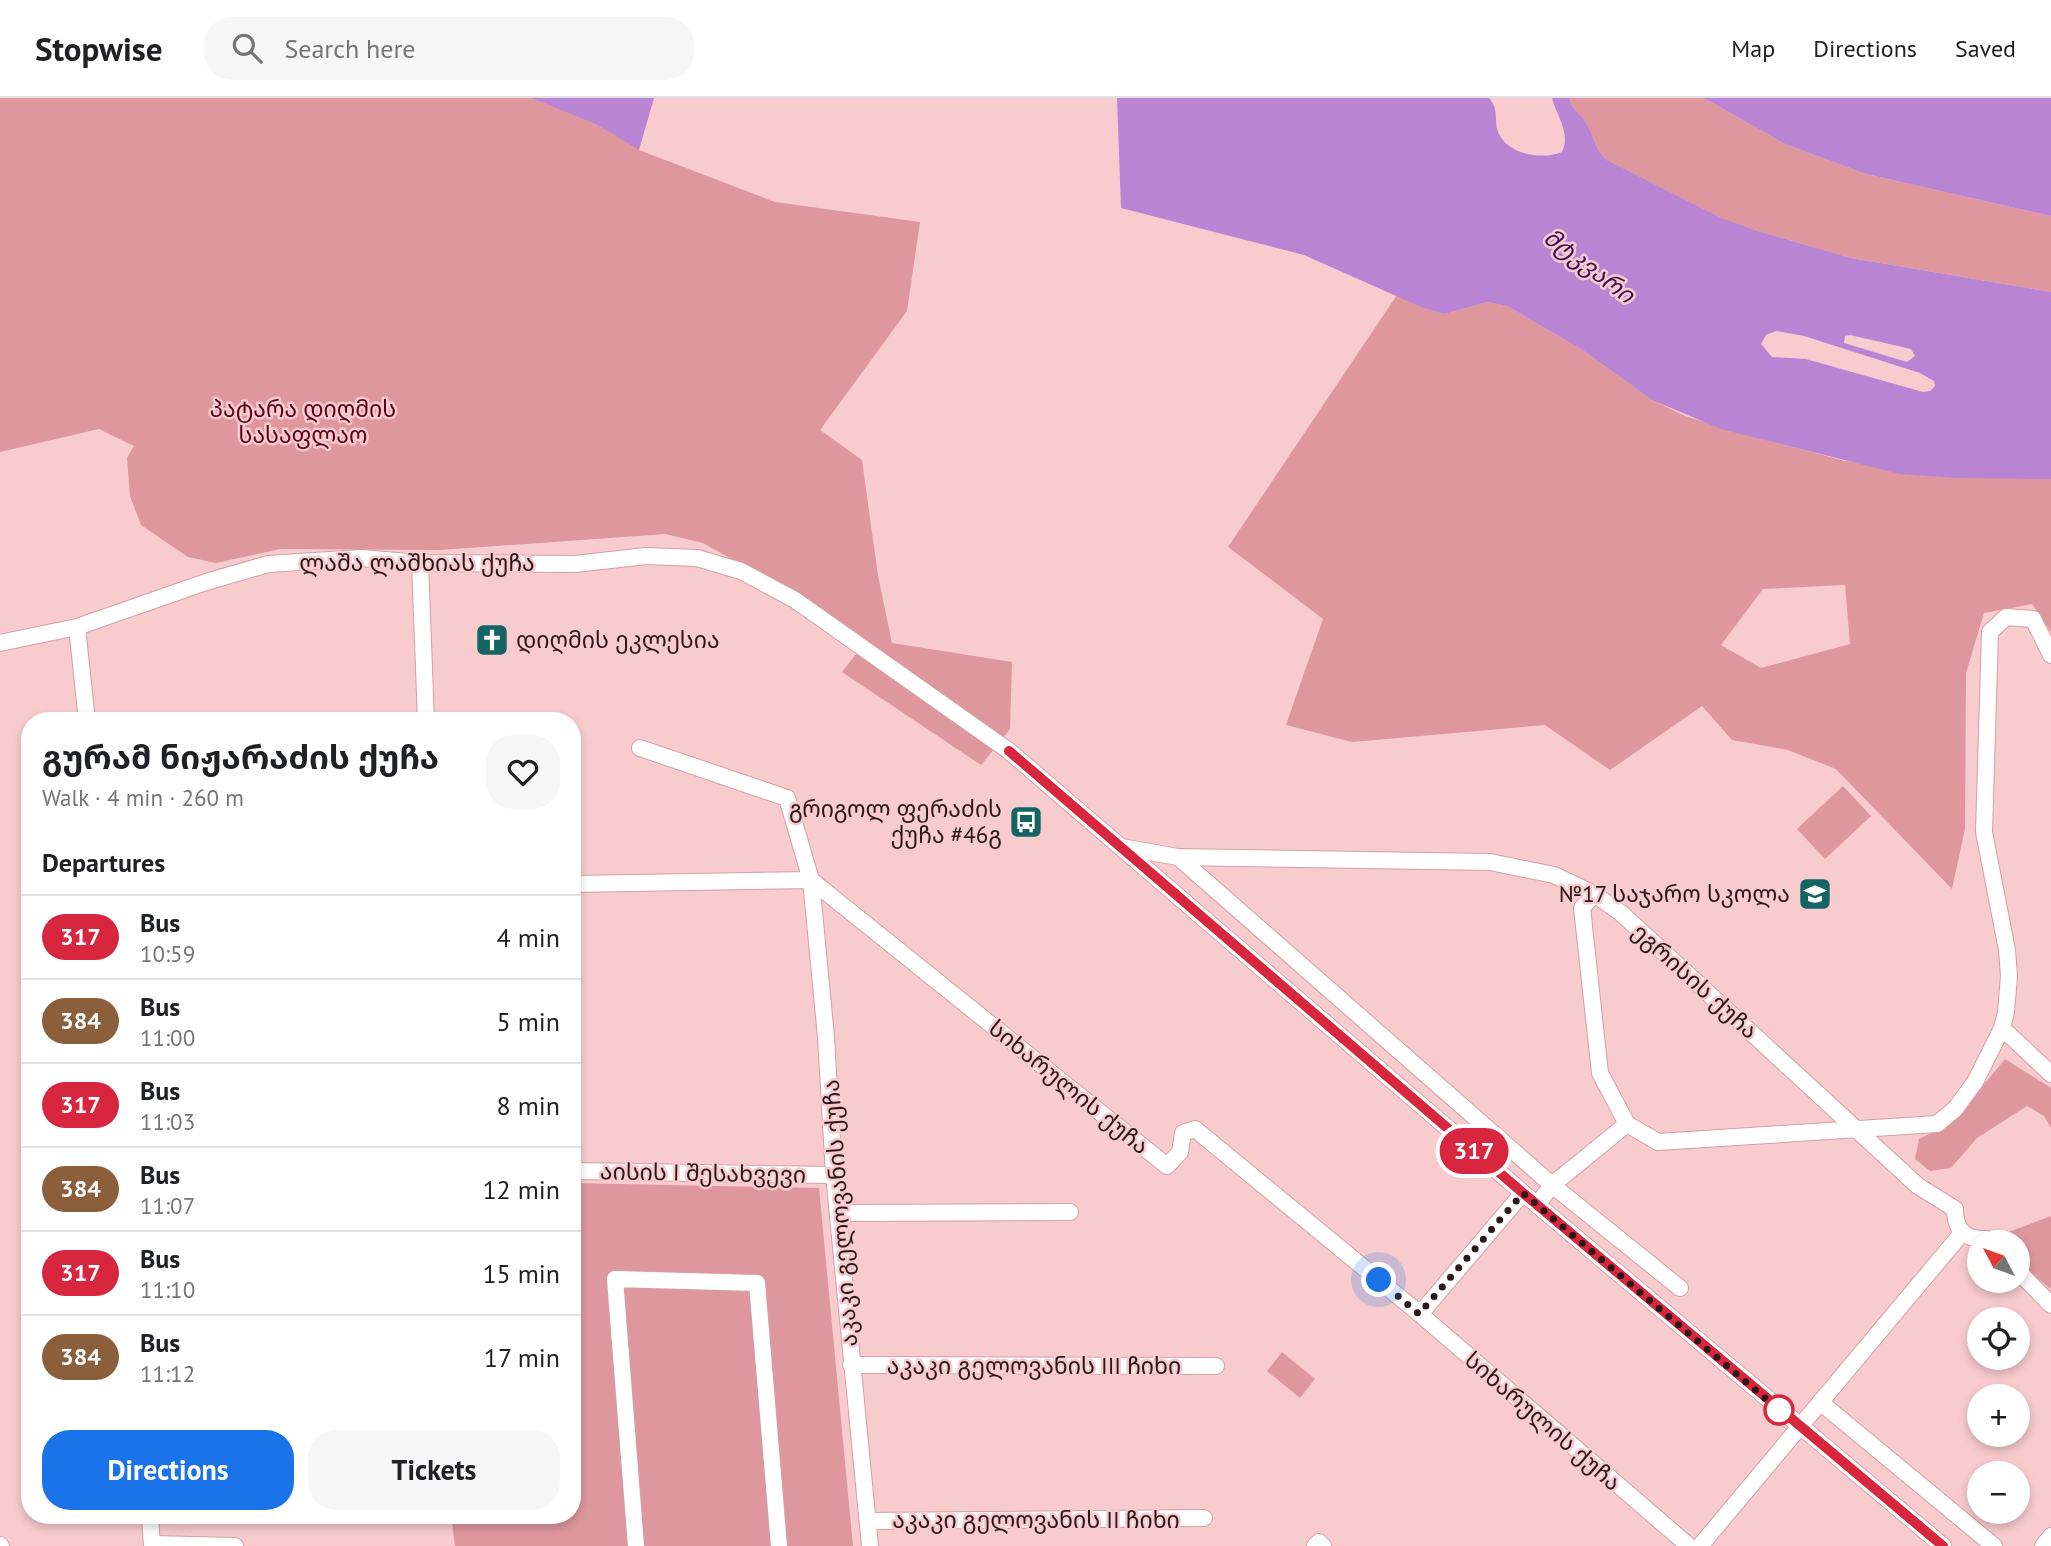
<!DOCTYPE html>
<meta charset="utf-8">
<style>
:root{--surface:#fff;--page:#f6f6f6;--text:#202124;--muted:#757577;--line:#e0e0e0;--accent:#1a73e8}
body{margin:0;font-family:"PT Sans","Noto Sans Georgian",sans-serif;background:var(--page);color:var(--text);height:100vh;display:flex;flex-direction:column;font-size:26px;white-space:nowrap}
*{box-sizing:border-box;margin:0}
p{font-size:23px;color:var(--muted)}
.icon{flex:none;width:38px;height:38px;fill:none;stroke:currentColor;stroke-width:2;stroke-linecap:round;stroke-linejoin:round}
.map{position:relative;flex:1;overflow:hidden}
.details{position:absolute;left:21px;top:614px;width:560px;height:812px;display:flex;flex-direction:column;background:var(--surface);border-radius:28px;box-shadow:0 4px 10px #0003}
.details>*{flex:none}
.badge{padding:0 14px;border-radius:23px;font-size:24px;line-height:46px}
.needle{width:46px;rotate:311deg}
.buttons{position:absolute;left:1967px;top:1132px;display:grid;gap:14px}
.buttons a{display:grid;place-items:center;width:63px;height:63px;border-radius:50%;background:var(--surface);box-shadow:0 4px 10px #0003;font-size:35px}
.you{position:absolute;width:35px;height:35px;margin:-18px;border:5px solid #fff;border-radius:50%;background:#1a73e8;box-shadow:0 0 0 10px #1a73e833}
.map>.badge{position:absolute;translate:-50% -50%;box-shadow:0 0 0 4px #fff}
h2{padding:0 21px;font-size:26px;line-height:63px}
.round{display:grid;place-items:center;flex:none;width:74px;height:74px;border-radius:28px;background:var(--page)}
.head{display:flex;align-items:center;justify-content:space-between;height:119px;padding:0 21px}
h1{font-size:33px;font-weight:700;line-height:52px}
.cta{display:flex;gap:14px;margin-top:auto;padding:14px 21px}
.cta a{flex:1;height:80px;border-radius:28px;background:var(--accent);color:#fff;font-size:28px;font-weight:700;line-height:80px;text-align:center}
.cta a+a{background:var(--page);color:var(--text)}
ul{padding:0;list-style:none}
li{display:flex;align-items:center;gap:21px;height:84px;padding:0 21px;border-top:2px solid var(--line)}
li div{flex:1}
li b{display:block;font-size:26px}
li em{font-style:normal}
li .badge{min-width:77px;font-weight:700;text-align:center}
header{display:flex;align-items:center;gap:42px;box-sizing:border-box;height:98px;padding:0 35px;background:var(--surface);border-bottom:2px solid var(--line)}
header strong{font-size:33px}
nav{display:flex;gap:38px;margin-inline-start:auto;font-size:24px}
.search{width:490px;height:63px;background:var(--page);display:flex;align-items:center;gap:18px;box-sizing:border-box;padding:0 24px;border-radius:28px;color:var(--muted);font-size:26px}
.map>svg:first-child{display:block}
.green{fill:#de979d;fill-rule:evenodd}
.water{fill:#ba84d4;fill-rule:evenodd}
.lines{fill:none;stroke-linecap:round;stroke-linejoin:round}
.minor-casing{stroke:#d59fa3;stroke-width:18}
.minor{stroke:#fff;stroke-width:16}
.line-casing{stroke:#fff;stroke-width:16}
.line{stroke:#d7263d;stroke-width:10}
.walk{stroke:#2c181a;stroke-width:7;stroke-dasharray:0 12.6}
.stop-dot{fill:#fff;stroke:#d7263d;stroke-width:3.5}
.labels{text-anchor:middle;stroke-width:5;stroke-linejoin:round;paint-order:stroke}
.park-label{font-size:23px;fill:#61001d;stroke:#f8cbce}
.street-label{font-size:23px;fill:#2c181a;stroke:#f8cbce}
.poi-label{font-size:23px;fill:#2c181a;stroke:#f8cbce;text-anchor:end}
.water-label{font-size:24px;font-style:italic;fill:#420e57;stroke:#f8cbce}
</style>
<header>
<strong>Stopwise</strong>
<div class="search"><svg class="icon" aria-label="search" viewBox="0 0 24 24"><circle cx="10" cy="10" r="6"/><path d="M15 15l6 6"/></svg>Search here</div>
<nav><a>Map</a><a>Directions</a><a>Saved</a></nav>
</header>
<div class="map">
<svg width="2051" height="1448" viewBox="0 0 2051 1448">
<rect width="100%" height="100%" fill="#f8cbce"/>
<g class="green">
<polygon points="0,0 531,0 596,25 639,52 775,104 920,124 907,213 820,332 862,362 878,478 892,545 1012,564 1010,631 981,667 842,574 867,542 827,514 703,445 665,436 440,452 280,451 216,465 188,459 141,427 130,398 127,360 134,348 99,331 0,354"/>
<path d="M1569,0H1704L1785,46L1866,76L2051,118V194L1851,160L1758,133L1722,121L1607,62C1595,51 1595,41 1588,28C1583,17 1572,12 1569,0Z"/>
<path d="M1397,197L1445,216L1487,204L1507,208L1581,251L1652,302L1685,318L1763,341L1845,363L2051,381V534L2032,506L1984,515L1966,575L1965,731L1952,791L1836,671L1788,652L1732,642L1702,608L1610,672L1545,627L1352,644L1286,627L1323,521L1228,449ZM1845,487L1850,546L1761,570L1721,547L1763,491Z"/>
<polygon points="1843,688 1871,718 1825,761 1797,731"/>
<polygon points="2005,961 2051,990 2051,1030 2044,1018 2027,1008 1977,1040 1951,1070 1930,1073 1915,1061 1919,1041 1953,1024"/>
<polygon points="572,1085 819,1090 853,1448 455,1448 451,1418 572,1418"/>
<path d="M2051,1118V1191C2034,1177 2018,1168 2018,1144H2011L2006,1135Z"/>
<polygon points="1282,1254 1315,1281 1300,1300 1267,1273"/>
</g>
<g class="water">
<polygon points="531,0 654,0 639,52 596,26"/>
<path d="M1117,0H1489C1500,12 1493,23 1499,36C1509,57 1543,62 1562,54C1571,35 1557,19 1552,0H1569C1572,12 1583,17 1588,28C1595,41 1595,51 1607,62L1721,120L1758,133L1851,160L2051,194V381L1957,380L1900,376L1721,331L1652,302L1581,251L1507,208L1487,204L1445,216L1421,209L1304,157L1121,110ZM1776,233L1804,238L1920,275L1934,283L1935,288L1930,293L1923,294L1806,261L1772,259L1761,246L1766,237ZM1850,237L1911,251L1915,258L1907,264L1844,245L1845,238Z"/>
<polygon points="1704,0 2051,0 2051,118 1866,76 1785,46"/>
</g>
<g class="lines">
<defs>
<g id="minor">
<polyline points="420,465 426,623"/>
<polyline points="77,529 87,623"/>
<polyline points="0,545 77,529 206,484 268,466 361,460 420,465 575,466 646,458 697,460 741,473 795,502 1009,653 1523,1095 1943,1448"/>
<polyline points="640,650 787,700 811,782 826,939 834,1077 870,1448"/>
<path d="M1121,749L1178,759L1490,764L1554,777L1594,796L1621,815L1918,1088L1955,1111C1955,1133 1966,1142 1987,1141L1991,1144"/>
<polyline points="1178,759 1552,1087 1680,1190"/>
<polyline points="572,786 811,782 1167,1068 1180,1054 1183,1035 1195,1031 1420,1216 1689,1448"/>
<polyline points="1594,796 1582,810 1600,975 1627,1026"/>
<polyline points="2002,930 2051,976"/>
<polyline points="572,1073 834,1077"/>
<polyline points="1537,1107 1552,1087 1627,1026 1658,1044 1937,1026 1955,1011 1975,984 2002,930 2006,914 2009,878 2007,852 1984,734 1990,534 2006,519 2033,521 2051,557"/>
<polyline points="838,1115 1070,1114"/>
<polyline points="2018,1173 2051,1207"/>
<polyline points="1420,1216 1523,1095"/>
<polyline points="851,1267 1216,1268"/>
<polyline points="1820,1304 1994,1448"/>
<polyline points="150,1418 152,1448"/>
<polyline points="868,1423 1204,1420"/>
<polyline points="152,1446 235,1448"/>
<polyline points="0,1447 1,1448"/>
<polyline points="636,1448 615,1181 757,1185 779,1448"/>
<polyline points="1315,1448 1319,1444 1323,1448"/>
<polyline points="1700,1448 1962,1135"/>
<polyline points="2043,1448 2051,1438"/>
</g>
</defs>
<use href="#minor" class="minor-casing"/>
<use href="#minor" class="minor"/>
</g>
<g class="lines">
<defs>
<polyline id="line" points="1009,653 1523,1095 1943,1448"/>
</defs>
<use href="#line" class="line-casing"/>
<use href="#line" class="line"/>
<polyline class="walk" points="1379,1182 1419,1216 1523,1095 1779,1312"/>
</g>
<defs>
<symbol id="church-square" viewBox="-11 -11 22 22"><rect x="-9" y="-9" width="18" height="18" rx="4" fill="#156464" stroke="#f8cbce"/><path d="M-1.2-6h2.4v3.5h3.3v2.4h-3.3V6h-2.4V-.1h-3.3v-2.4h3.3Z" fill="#fff"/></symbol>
<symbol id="bus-square" viewBox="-11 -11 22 22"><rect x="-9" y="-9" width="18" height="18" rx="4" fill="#156464" stroke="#f8cbce"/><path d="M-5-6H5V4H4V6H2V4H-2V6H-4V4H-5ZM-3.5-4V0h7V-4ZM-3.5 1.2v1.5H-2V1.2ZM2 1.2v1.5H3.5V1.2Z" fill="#fff"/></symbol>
<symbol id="school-square" viewBox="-11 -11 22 22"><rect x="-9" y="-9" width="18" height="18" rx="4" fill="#156464" stroke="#f8cbce"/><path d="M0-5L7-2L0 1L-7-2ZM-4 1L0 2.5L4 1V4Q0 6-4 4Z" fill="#fff"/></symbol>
</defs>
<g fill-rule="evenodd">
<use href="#church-square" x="473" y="523" width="38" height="38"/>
<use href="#bus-square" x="1007" y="705" width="38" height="38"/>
<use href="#school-square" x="1796" y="777" width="38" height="38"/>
</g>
<circle class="stop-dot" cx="1779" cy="1312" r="14"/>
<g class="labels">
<g class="park-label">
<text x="303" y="319">პატარა დიღმის<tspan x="303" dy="26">სასაფლაო</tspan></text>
</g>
<g class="street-label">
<text x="417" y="473">ლაშა ლაშხიას ქუჩა</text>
<text transform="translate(1695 883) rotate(42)" y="8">ეგრისის ქუჩა</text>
<text transform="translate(1069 989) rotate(39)" y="8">სიხარულის ქუჩა</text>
<text transform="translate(703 1075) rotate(1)" y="8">აისის I შესახვევი</text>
<text transform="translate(840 1115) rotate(-94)" y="8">აკაკი გელოვანის ქუჩა</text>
<text x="1034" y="1276">აკაკი გელოვანის III ჩიხი</text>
<text transform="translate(1543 1323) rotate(41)" y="8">სიხარულის ქუჩა</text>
<text x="1036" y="1430">აკაკი გელოვანის II ჩიხი</text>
</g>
<g class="poi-label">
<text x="516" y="550" text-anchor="start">დიღმის ეკლესია</text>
<text x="1002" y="719">გრიგოლ ფერაძის<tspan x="1002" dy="26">ქუჩა #46გ</tspan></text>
<text x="1790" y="804">№17 საჯარო სკოლა</text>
</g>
<g class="water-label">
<text transform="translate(1589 168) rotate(37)" y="8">მტკვარი</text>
</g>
</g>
</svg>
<div class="buttons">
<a><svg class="needle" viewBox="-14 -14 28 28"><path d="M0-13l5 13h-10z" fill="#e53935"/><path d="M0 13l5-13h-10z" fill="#757577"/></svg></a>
<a><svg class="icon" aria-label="locate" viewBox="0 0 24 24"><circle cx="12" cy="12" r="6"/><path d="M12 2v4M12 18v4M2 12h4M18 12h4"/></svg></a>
<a>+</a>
<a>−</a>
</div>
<div class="you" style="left:1379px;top:1182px"></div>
<b class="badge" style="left:1474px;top:1053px;background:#d7263d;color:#fff">317</b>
<section class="details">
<div class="head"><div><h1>გურამ ნიჟარაძის ქუჩა</h1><p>Walk · 4 min · 260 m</p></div><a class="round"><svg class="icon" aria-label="heart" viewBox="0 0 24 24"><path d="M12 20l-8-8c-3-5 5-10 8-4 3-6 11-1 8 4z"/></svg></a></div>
<h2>Departures</h2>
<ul>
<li><span class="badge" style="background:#d7263d;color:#fff">317</span><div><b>Bus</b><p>10:59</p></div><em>4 min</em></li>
<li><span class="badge" style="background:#8b5e3c;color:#fff">384</span><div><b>Bus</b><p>11:00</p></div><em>5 min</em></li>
<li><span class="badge" style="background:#d7263d;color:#fff">317</span><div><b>Bus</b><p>11:03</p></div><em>8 min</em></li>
<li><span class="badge" style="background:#8b5e3c;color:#fff">384</span><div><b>Bus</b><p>11:07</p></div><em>12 min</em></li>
<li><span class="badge" style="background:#d7263d;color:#fff">317</span><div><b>Bus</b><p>11:10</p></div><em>15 min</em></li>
<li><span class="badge" style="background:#8b5e3c;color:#fff">384</span><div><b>Bus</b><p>11:12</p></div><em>17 min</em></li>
</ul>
<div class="cta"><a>Directions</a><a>Tickets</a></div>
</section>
</div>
